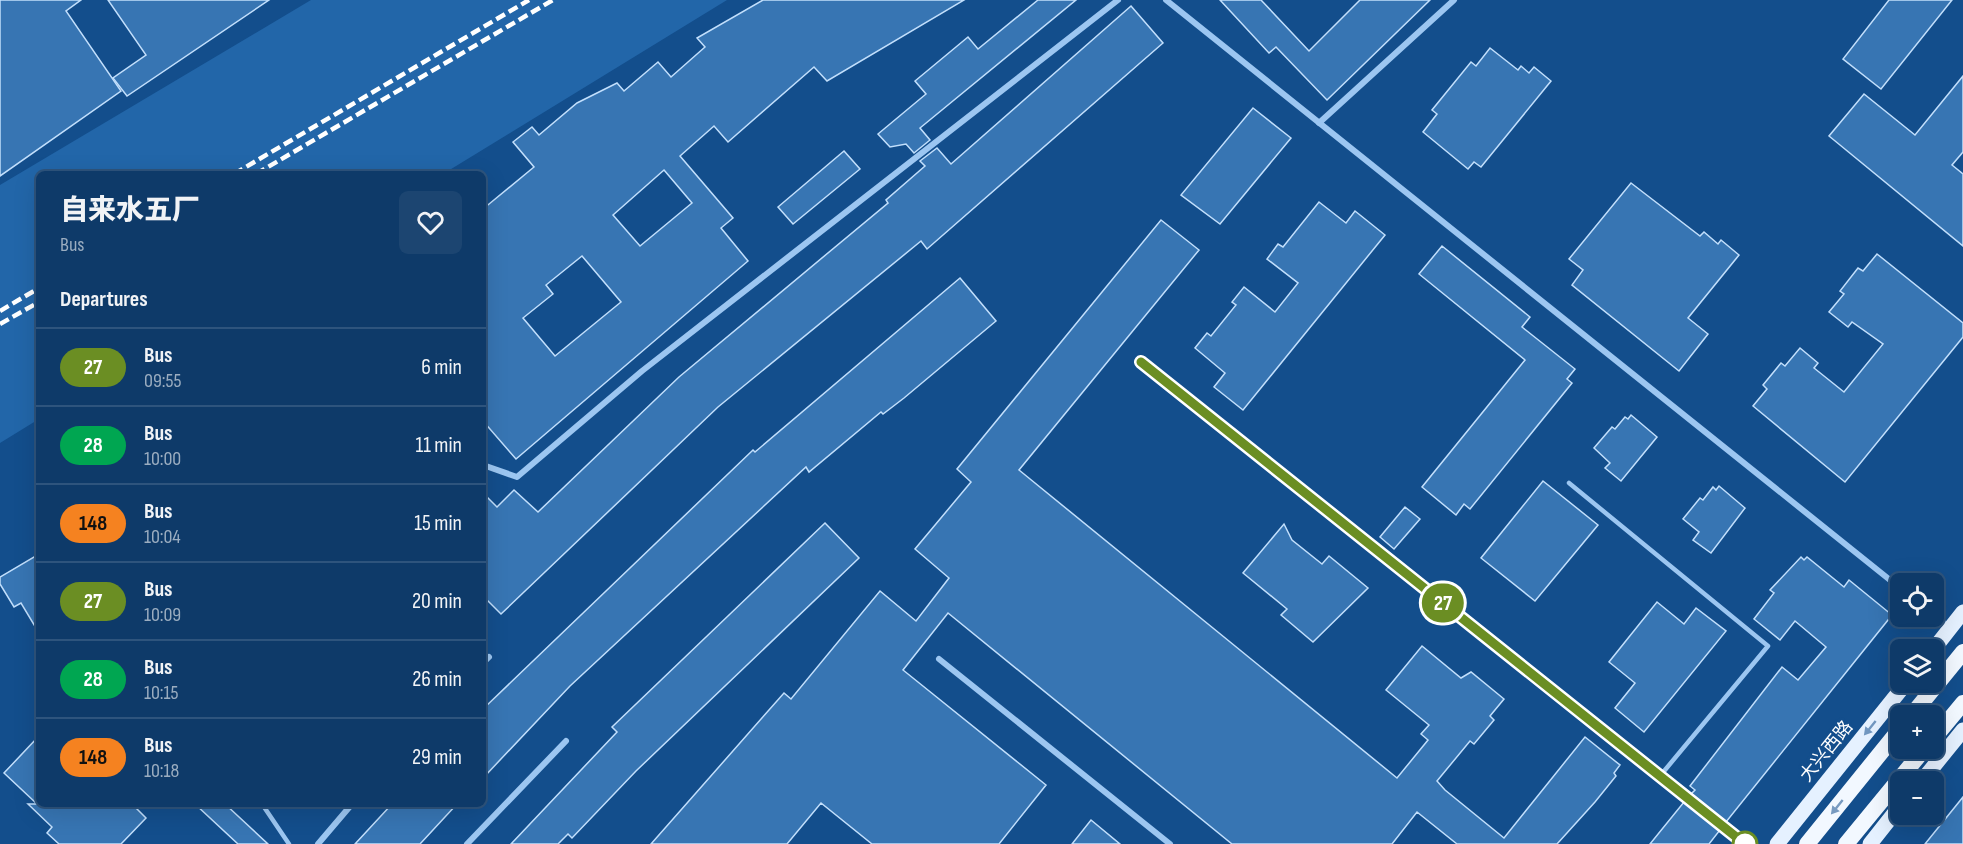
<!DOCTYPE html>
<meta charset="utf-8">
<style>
:root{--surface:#0e3a69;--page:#1c4571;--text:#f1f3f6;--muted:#9badc0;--line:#2e547d}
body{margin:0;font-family:"Sofia Sans Condensed","Noto Sans SC",sans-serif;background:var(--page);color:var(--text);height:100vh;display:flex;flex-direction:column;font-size:22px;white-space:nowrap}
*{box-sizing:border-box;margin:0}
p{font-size:20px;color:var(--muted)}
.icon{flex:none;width:33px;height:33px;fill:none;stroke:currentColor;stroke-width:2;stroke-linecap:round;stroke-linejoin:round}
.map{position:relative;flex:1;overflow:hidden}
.side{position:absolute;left:36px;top:171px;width:450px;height:636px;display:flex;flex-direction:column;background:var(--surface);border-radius:9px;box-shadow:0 6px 24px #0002,0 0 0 2px var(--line)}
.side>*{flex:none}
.badge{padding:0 12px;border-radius:20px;font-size:21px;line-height:39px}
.tools{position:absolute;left:1890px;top:573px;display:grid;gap:12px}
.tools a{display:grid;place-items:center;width:54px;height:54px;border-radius:9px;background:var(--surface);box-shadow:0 6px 24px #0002,0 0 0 2px var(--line);font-size:30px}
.map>.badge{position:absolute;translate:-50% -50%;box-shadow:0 0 0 3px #fff}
h2{padding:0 24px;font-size:22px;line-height:54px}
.round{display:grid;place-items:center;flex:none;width:63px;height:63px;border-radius:9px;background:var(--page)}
.overview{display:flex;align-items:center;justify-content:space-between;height:102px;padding:0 24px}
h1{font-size:28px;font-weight:800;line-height:45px}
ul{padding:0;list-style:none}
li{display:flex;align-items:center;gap:18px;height:78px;padding:0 24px;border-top:2px solid var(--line)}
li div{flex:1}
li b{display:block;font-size:22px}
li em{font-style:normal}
li .badge{min-width:66px;font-weight:700;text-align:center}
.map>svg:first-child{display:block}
.green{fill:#2266a9}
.building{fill:#3775b3;stroke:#c2dffc;stroke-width:1.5;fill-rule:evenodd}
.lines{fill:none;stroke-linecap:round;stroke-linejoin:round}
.service{stroke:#9cc6f1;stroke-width:4.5}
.minor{stroke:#9cc6f1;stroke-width:6}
.primary{stroke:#e5f1ff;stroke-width:15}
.trunk{stroke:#f2f8ff;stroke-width:16}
.rail{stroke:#fff;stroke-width:4.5;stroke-dasharray:10 4.5;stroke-linecap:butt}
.oneway{fill:#7197c0}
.oneway2{fill:#779ac0}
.line-casing{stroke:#fff;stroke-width:14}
.line{stroke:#6b8e23;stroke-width:9}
.stop-dot{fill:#fff;stroke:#6b8e23;stroke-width:3}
.labels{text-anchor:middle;stroke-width:6;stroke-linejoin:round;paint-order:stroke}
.street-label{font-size:18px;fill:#fff;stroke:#134e8c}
</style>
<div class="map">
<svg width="1963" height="844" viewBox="0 0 1963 844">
<rect width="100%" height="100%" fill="#134e8c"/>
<polygon class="green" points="311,0 727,0 443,174 39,174 39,419 0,443 0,185"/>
<g class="building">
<polygon points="0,0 81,0 66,11 121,91 0,176"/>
<polygon points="108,0 269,0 127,96 113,78 146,55"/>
<path d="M763,0H964L827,81L814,67L728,142L714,126L680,156L733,218L721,228L748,261L516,459L483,421V209L534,167L513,142L532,127L539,135L577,103L617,83L624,91L658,62L671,77L705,47L697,38ZM664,170L692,203L640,246L613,215ZM582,256L621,302L555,356L523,318L553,294L546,285Z"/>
<polygon points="1038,0 1076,0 920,128 930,140 914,153 906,144 890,147 878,134 926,94 915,81 968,37 978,49"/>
<polygon points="1220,0 1261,0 1309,51 1360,0 1430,0 1327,100 1276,47 1269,53"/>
<polygon points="1889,0 1952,0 1881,89 1843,59"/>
<polygon points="1131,6 1163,43 927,249 921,241 718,407 501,614 483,596 483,493 497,507 514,490 538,512 679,377 888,203 886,200 925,166 920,161 937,148 951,164"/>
<polygon points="1490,48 1518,70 1521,66 1529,73 1534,67 1551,81 1481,167 1474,162 1468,169 1423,132 1437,114 1432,110 1471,62 1476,66"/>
<polygon points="1963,76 1963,152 1952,165 1963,174 1963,246 1829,136 1864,94 1915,135"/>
<polygon points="1253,108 1291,138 1220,224 1181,195"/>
<polygon points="844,151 860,169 793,224 778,207"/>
<polygon points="1631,183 1700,236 1704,232 1718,244 1721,240 1739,255 1688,318 1708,334 1679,371 1572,285 1583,270 1569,259"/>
<polygon points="1319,202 1346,223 1355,211 1385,235 1243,410 1214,387 1225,373 1195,348 1207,333 1211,336 1236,305 1232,302 1244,287 1275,312 1298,283 1267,259 1278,244 1283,247"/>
<polygon points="1161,220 1199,250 1019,470 1397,778 1428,740 1421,734 1429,725 1386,690 1422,646 1461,678 1471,672 1504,699 1490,716 1494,720 1474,744 1470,741 1437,781 1445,790 1504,838 1585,737 1620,765 1614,773 1616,776 1595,802 1557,844 1457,844 1417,812 1392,844 1232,844 948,613 903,670 1046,785 999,844 872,844 821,803 787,844 651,844 784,693 791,699 880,591 916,621 949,578 915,549 971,482 957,469"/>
<polygon points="1442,246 1530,317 1522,327 1575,369 1567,379 1572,383 1470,509 1464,504 1456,515 1422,487 1525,360 1419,274"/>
<polygon points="1877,254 1963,323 1963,337 1845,482 1753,406 1767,389 1763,385 1781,363 1785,366 1800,348 1818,363 1814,368 1844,392 1883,344 1852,322 1848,327 1829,312 1844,294 1840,291 1858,268 1863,271"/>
<polygon points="960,278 996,321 904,398 883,414 881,412 809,472 806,467 570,686 483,778 483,709 753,450 755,452"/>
<polygon points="1631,415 1657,437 1621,481 1605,468 1610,463 1594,448 1612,427 1615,429 1625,417 1628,419"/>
<polygon points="1543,481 1598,525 1535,601 1481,558"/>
<polygon points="1719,486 1745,508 1711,553 1693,540 1699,532 1683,519 1700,498 1703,500 1713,487 1716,490"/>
<polygon points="1405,507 1420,519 1394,549 1380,537"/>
<polygon points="825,523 859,558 636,771 572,838 568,834 558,844 511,844 617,732 612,727"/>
<polygon points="1284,524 1292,540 1322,564 1329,556 1368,588 1313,642 1281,615 1287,609 1243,573"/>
<polygon points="39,554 39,633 21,603 14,607 0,584 0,577"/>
<polygon points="1801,557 1804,560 1807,557 1844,587 1849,580 1892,615 1726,822 1691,794 1695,790 1690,786 1782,667 1798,680 1826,647 1795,621 1780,640 1754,619 1774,593 1770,590"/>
<polygon points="1657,602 1684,624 1696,608 1726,631 1644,732 1615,708 1635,683 1609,662"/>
<polygon points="39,736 39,804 132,804 146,818 121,844 59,844 47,833 52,827 28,804 37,804 4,773"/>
<polygon points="1963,797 1963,844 1925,844"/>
<polygon points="1684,802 1720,830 1709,844 1650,844"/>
<polygon points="195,804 225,804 268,844 238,844"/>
<polygon points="392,804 457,804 420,844 355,844"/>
<polygon points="1091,820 1120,844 1072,844"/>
</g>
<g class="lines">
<g class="service">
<polyline points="1569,483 1768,646 1660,776"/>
<polyline points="262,804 289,844"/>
</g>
<g class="minor">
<polyline points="1166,0 1900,588"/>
<polyline points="1319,123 1454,0"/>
<polyline points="1141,362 1745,844"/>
<polyline points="483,465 517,477 642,371 1118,0"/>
<polyline points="1934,615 1950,628"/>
<polyline points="939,659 1170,844"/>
<polyline points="483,663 489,657"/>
<polyline points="318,844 352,804"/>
<polyline points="467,844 566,741"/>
</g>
<g class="primary">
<polyline points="1933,650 1963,612"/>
<polyline points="1921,782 1963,730"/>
<polyline points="1777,844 1907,682"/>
<polyline points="1870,844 1900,806"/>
</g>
<g class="trunk">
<polyline points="1911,716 1963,652"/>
<polyline points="1934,738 1963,703"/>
<polyline points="1807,844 1900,729"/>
<polyline points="1846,844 1925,748"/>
</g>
<g class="rail">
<polyline points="234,174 529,0"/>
<polyline points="256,174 553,0"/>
<polyline points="0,311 39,288"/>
<polyline points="0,324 39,302"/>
</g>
</g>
<defs><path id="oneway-solid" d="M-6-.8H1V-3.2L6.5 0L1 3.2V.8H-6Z" transform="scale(1.5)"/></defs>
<use class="oneway" href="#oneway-solid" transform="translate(1870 728) rotate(129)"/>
<use class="oneway2" href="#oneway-solid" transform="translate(1837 807) rotate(129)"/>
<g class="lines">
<defs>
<polyline id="line" points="1141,362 1745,844"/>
</defs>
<use href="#line" class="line-casing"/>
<use href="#line" class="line"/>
</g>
<circle class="stop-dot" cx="1745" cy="844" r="12"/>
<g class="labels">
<g class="street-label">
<text transform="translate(1826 751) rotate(-51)" y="6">大兴西路</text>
</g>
</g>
</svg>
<div class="tools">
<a><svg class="icon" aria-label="locate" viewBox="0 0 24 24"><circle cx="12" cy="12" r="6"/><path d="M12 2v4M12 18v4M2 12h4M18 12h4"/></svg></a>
<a><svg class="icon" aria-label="layers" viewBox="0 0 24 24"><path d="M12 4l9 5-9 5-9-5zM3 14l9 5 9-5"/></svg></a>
<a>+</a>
<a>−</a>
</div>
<b class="badge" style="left:1443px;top:603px;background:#6b8e23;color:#fff">27</b>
<section class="side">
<div class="overview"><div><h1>自来水五厂</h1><p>Bus</p></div><a class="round"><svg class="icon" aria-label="heart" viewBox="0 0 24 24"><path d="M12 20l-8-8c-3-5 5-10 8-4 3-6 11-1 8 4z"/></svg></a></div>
<h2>Departures</h2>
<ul>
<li><span class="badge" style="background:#6b8e23;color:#fff">27</span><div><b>Bus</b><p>09:55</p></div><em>6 min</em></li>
<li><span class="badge" style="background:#00a651;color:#fff">28</span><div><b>Bus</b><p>10:00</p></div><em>11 min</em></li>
<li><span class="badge" style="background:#f58220;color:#111">148</span><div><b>Bus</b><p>10:04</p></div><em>15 min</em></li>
<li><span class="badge" style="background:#6b8e23;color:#fff">27</span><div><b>Bus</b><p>10:09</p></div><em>20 min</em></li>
<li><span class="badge" style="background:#00a651;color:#fff">28</span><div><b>Bus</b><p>10:15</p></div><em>26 min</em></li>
<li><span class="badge" style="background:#f58220;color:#111">148</span><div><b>Bus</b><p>10:18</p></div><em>29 min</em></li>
</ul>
</section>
</div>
